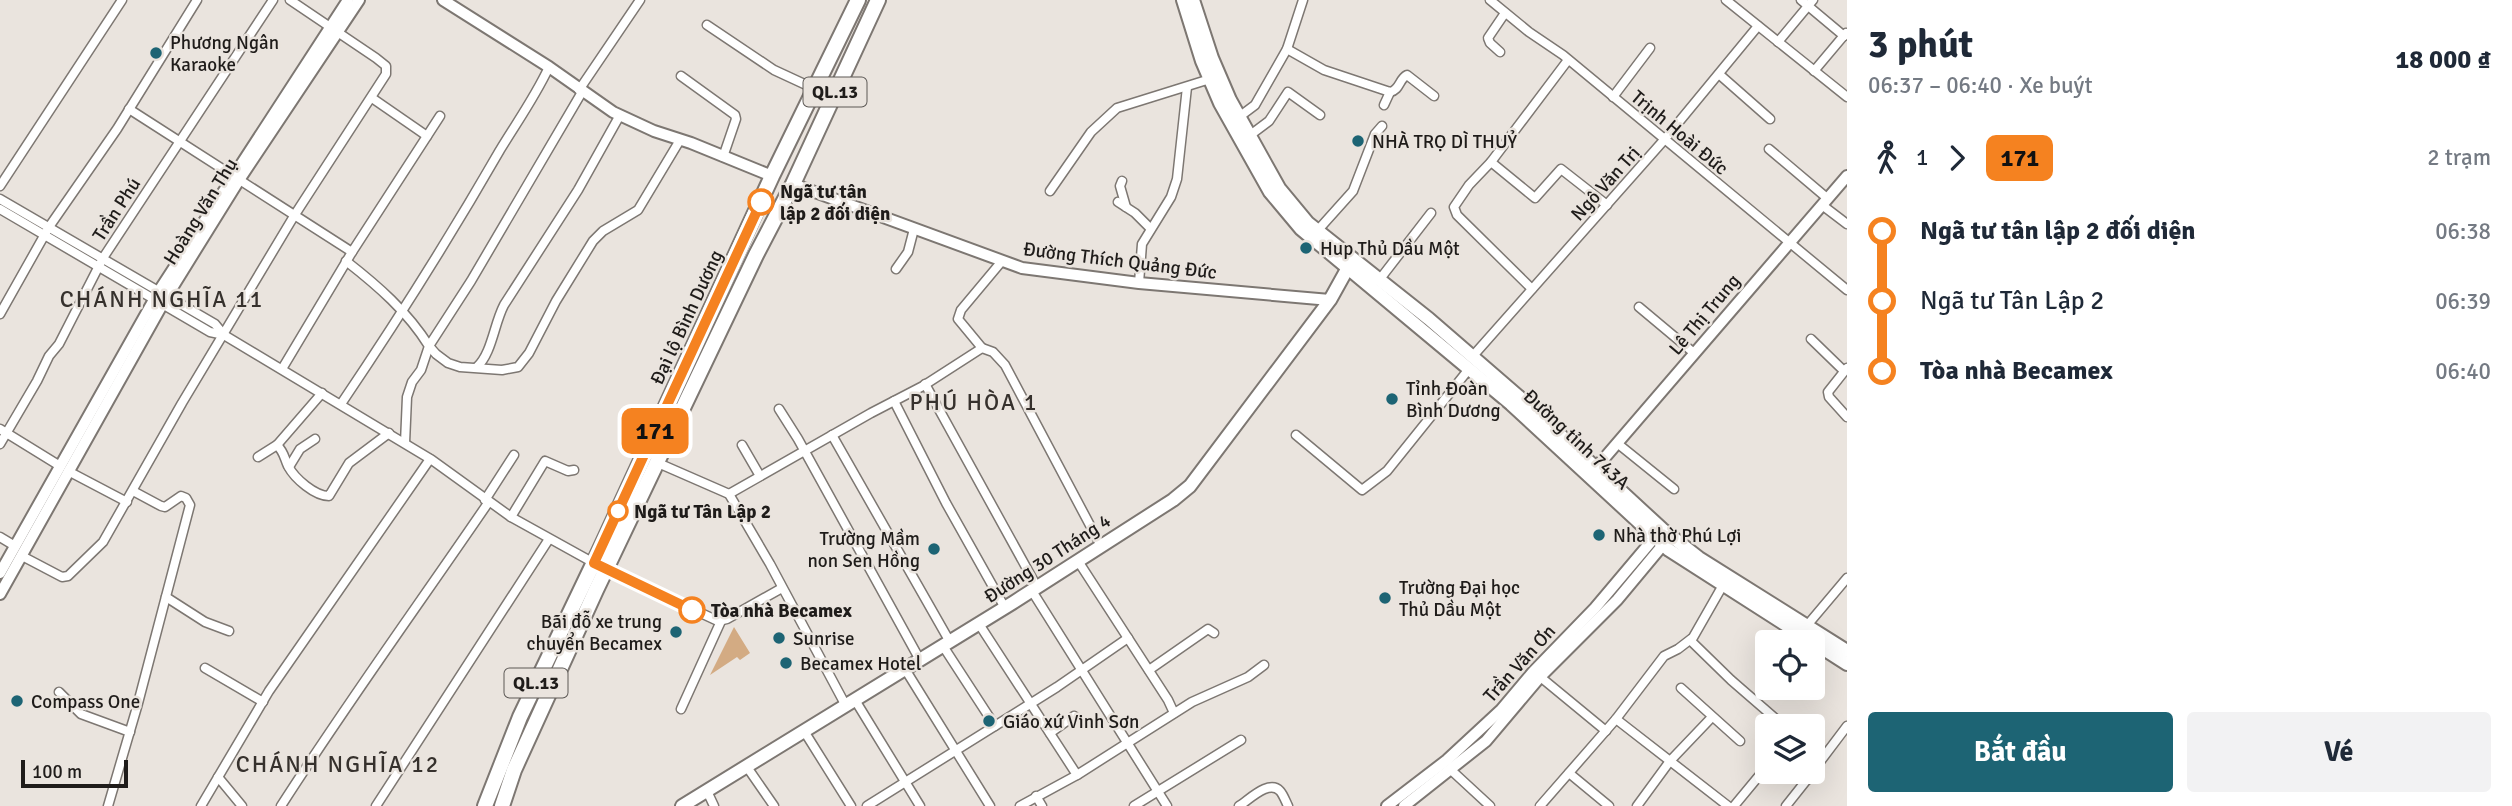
<!DOCTYPE html>
<html lang="vi">
<meta charset="utf-8">
<style>
:root{--surface:#fff;--page:#f2f2f3;--text:#1f2937;--muted:#747a83;--accent:#1d6474}
body{margin:0;font-family:Signika,sans-serif;background:var(--page);color:var(--text);height:100vh;display:flex;flex-direction:column;font-size:26px;white-space:nowrap}
*{box-sizing:border-box;margin:0}
p{font-size:23px;color:var(--muted)}
.icon{flex:none;width:38px;height:38px;fill:none;stroke:currentColor;stroke-width:2;stroke-linecap:round;stroke-linejoin:round}
.map{position:relative;flex:1;overflow:hidden}
.side{display:flex;flex-direction:column;background:var(--surface);width:665px}
.side>*{flex:none}
.badge{padding:0 14px;border-radius:10px;font-size:24px;line-height:46px}
.buttons{position:absolute;left:1755px;top:630px;display:grid;gap:14px}
.buttons a{display:grid;place-items:center;width:70px;height:70px;border-radius:7px;background:var(--surface);box-shadow:0 7px 28px #0002;font-size:35px}
.scale{position:absolute;left:21px;bottom:18px;width:107px;box-sizing:border-box;padding-left:7px;border:4px solid #1f1c1a;border-top:0;font-size:19px;line-height:24px;white-space:nowrap;color:#1f1c1a;-webkit-text-stroke:5px #eae4de;paint-order:stroke}
.map>.badge{position:absolute;translate:-50% -50%;box-shadow:0 0 0 4px #fff}
.legs{display:flex;align-items:center;gap:10px;height:77px;padding:0 21px;font-size:23px}
.legs p{margin-inline-start:auto}
.summary{display:flex;align-items:center;justify-content:space-between;height:119px;padding:0 21px}
h1{font-size:38px;font-weight:700;line-height:52px}
.primary-button{display:flex;gap:14px;margin-top:auto;padding:14px 21px}
.primary-button a{flex:1;height:80px;border-radius:7px;background:var(--accent);color:#fff;font-size:28px;font-weight:700;line-height:80px;text-align:center}
.primary-button a+a{background:var(--page);color:var(--text)}
ul{padding:0 21px;list-style:none}
li{display:flex;align-items:center;gap:24px;height:70px;font-size:26px}
li i{display:grid;place-items:center;width:10px;height:100%;margin:0 9px;background:currentColor}
li i::after{content:'';width:18px;height:18px;margin:-9px;border:5px solid;border-radius:50%;background:var(--surface)}
li p{margin-inline-start:auto}
li:first-child i{background:linear-gradient(#0000 50%,currentColor 0)}
li:last-child i{background:linear-gradient(currentColor 50%,#0000 0)}
main{display:flex;flex:1;min-height:0}
.map>svg:first-child{display:block}
.green{fill:#d3ab83}
.lines{fill:none;stroke-linecap:round;stroke-linejoin:round}
.minor-casing{stroke:#7d7772;stroke-width:11}
.tertiary-casing{stroke:#7d7772;stroke-width:14}
.secondary-casing{stroke:#7d7772;stroke-width:16}
.trunk-casing{stroke:#7d7772;stroke-width:18}
.minor{stroke:#fff;stroke-width:8}
.tertiary{stroke:#fff;stroke-width:10}
.secondary{stroke:#fff;stroke-width:12}
.trunk{stroke:#fff;stroke-width:14}
.line-1-casing{stroke:#fff;stroke-width:16}
.line-1{stroke:#f58220;stroke-width:10}
.poi-dot{fill:#1d6474;stroke:#eae4de;stroke-width:2.5}
.stop-1-dot{fill:#fff;stroke:#f58220;stroke-width:3.5}
.labels{text-anchor:middle;stroke-width:5;stroke-linejoin:round;paint-order:stroke}
.shield{fill:#eae4de;stroke:#5c5855;stroke-width:2}
.shield-label{font-size:18px;font-weight:bold;fill:#1f1c1a}
.poi-label{font-size:19px;fill:#1f1c1a;stroke:#eae4de;text-anchor:start}
.street-label{font-size:19px;fill:#1f1c1a;stroke:#eae4de}
.stop-label{font-size:19px;font-weight:bold;fill:#1f1c1a;stroke:#eae4de;text-anchor:start}
.quarter-label{font-size:23px;letter-spacing:2px;fill:#36312d;stroke:#eae4de}
</style>
<main>
<div class="map">
<svg width="1847" height="806" viewBox="0 0 1847 806">
<rect width="100%" height="100%" fill="#eae4de"/>
<polygon class="green" points="734,627 750,653 740,660 737,657 710,675"/>
<g class="lines">
<defs>
<g id="minor">
<polyline points="1490,0 1529,32 1563,55 1847,290"/>
<polyline points="1726,0 1847,97"/>
<polyline points="1801,0 1844,36"/>
<polyline points="707,25 774,70 815,89"/>
<polyline points="1778,42 1813,0"/>
<path d="M1287,49L1324,70L1390,92C1400,90 1399,79 1407,75L1434,96"/>
<polyline points="1500,52 1490,43 1488,38 1505,13"/>
<polyline points="1814,71 1846,33"/>
<polyline points="1720,75 1770,119"/>
<polyline points="681,76 735,115 736,119 723,157"/>
<polyline points="579,90 640,0"/>
<polyline points="582,92 471,281 429,346 436,354 448,363 460,367 502,370 518,367 529,353 556,301 593,241 603,231 638,210 680,140"/>
<polyline points="1613,97 1650,48"/>
<polyline points="372,98 427,136"/>
<polyline points="1384,105 1390,92"/>
<polyline points="129,109 352,252"/>
<polyline points="1239,117 1255,105 1287,49 1303,0"/>
<polyline points="1249,136 1269,121 1288,92 1320,115"/>
<polyline points="1769,149 1827,198"/>
<polyline points="1491,162 1535,198 1561,169 1607,205"/>
<polyline points="1122,181 1120,186 1126,207"/>
<polyline points="0,186 122,0"/>
<polyline points="1050,191 1091,132 1117,108 1210,79"/>
<polyline points="0,199 215,324 224,335"/>
<polyline points="1118,202 1135,213 1150,228"/>
<polyline points="1822,205 1847,224"/>
<polyline points="0,209 210,332 224,335 432,460 511,517 594,563"/>
<polyline points="1318,230 1353,191 1375,134 1382,126"/>
<path d="M346,261C378,286 407,311 429,346L421,370L412,382L407,397L405,443"/>
<polyline points="1002,261 961,310 958,319 982,348 993,352 1005,365 1101,546"/>
<polyline points="896,269 908,252 914,229"/>
<polyline points="1380,279 1431,213"/>
<polyline points="1139,283 1142,244 1171,197 1177,179 1187,87"/>
<polyline points="1532,289 1457,215 1454,207 1469,185 1491,162 1568,60"/>
<polyline points="1639,307 1694,353"/>
<polyline points="0,314 49,227 117,129 197,0"/>
<polyline points="1811,339 1844,371"/>
<polyline points="1472,357 1664,140 1758,26"/>
<path d="M477,367C492,353 494,324 504,305L578,190L620,115"/>
<polyline points="1847,368 1828,392 1829,397 1847,417"/>
<polyline points="282,369 352,252 440,116"/>
<polyline points="925,384 1037,587"/>
<polyline points="894,401 946,503 1005,608"/>
<path d="M341,404C397,321 450,237 500,150C517,122 535,97 549,67"/>
<polyline points="779,409 798,439 920,660"/>
<polyline points="0,429 60,466"/>
<polyline points="832,435 950,642"/>
<polyline points="1296,435 1362,490 1387,471 1469,369"/>
<polyline points="1617,443 1674,489"/>
<polyline points="0,444 37,381 49,356 59,344 103,258 273,0"/>
<polyline points="277,445 322,393"/>
<polyline points="742,445 760,476"/>
<path d="M258,457L277,445C284,452 284,457 288,466C295,479 315,496 329,496L349,463L389,433"/>
<polyline points="658,463 729,494 770,564 846,706"/>
<polyline points="289,467 300,449 315,439"/>
<polyline points="68,471 127,502"/>
<polyline points="729,494 871,413 923,386 982,348"/>
<polyline points="485,500 514,455"/>
<polyline points="511,517 545,461 568,471 574,470"/>
<polyline points="0,537 15,546"/>
<polyline points="22,556 62,577 68,576 103,542 182,403 294,216 386,74 386,66 376,58 290,0"/>
<polyline points="1078,561 1168,700 1174,713"/>
<polyline points="606,569 718,621 727,619 782,588"/>
<polyline points="1723,585 1691,641 1731,680 1784,726"/>
<polyline points="1032,591 1167,806"/>
<polyline points="166,597 205,622 229,631"/>
<polyline points="979,624 1077,775"/>
<polyline points="1804,629 1847,578"/>
<polyline points="943,646 995,726"/>
<polyline points="205,668 263,702"/>
<polyline points="905,669 990,806"/>
<polyline points="1149,670 1208,629 1214,633"/>
<polyline points="1538,675 1606,731"/>
<polyline points="1681,688 1740,741"/>
<polyline points="59,692 81,714 130,732"/>
<polyline points="855,700 920,806"/>
<polyline points="681,709 721,621"/>
<polyline points="1616,719 1728,806"/>
<polyline points="804,731 851,806"/>
<polyline points="1050,733 1074,716"/>
<polyline points="747,767 774,806"/>
<polyline points="1451,770 1490,806"/>
<polyline points="1813,771 1847,726"/>
<polyline points="1796,772 1807,780"/>
<polyline points="1569,773 1609,806"/>
<polyline points="218,777 242,806"/>
<polyline points="707,791 714,806"/>
<polyline points="1036,796 1042,806"/>
<polyline points="108,806 137,707 190,505 186,498 181,496 165,507 161,506 133,491"/>
<polyline points="201,806 269,691 430,459"/>
<path d="M281,806C347,703 419,604 488,503"/>
<polyline points="376,806 549,539"/>
<polyline points="867,806 1057,687 1128,638"/>
<polyline points="1020,806 1077,775 1192,702 1248,677 1264,665"/>
<polyline points="1134,806 1241,740"/>
<path d="M1239,806C1249,800 1269,779 1280,791C1283,794 1286,802 1288,806"/>
<polyline points="1540,806 1616,719 1664,656 1678,649 1691,639"/>
<polyline points="1637,806 1670,761 1712,717"/>
<polyline points="1734,806 1768,765"/>
<polyline points="1786,806 1813,772"/>
</g>
<g id="tertiary">
<polyline points="443,0 549,67 613,112 654,131 691,143 772,176"/>
<polyline points="793,184 1022,268 1139,283 1330,300"/>
<polyline points="1595,469 1847,176"/>
<polyline points="0,573 159,291 348,0"/>
<polyline points="0,594 167,296 239,180 359,0"/>
<polyline points="1387,806 1447,760 1501,710 1533,672 1595,608 1660,531"/>
<polyline points="1404,806 1486,741 1540,677 1617,600 1667,540"/>
</g>
<g id="secondary">
<polyline points="1183,0 1202,61 1220,103 1270,192 1301,229 1511,404 1669,550 1847,664"/>
<polyline points="1193,0 1212,58 1230,100 1279,188 1308,223 1429,319 1518,396 1662,529 1699,558 1847,651"/>
<polyline points="682,806 1014,602 1173,500 1190,486 1330,300 1350,264"/>
</g>
<g id="trunk">
<polyline points="485,806 520,717 598,554 772,176 858,0"/>
<polyline points="502,806 514,770 596,590 756,255 793,184 878,0"/>
</g>
</defs>
<use href="#minor" class="minor-casing"/>
<use href="#tertiary" class="tertiary-casing"/>
<use href="#secondary" class="secondary-casing"/>
<use href="#trunk" class="trunk-casing"/>
<use href="#minor" class="minor"/>
<use href="#tertiary" class="tertiary"/>
<use href="#secondary" class="secondary"/>
<use href="#trunk" class="trunk"/>
</g>
<g class="lines">
<defs>
<polyline id="line-1" points="692,610 594,563 761,202"/>
</defs>
<use href="#line-1" class="line-1-casing"/>
<use href="#line-1" class="line-1"/>
</g>
<g class="poi-dot">
<circle cx="156" cy="53" r="7"/>
<circle cx="1358" cy="141" r="7"/>
<circle cx="1306" cy="248" r="7"/>
<circle cx="1392" cy="399" r="7"/>
<circle cx="1599" cy="535" r="7"/>
<circle cx="934" cy="549" r="7"/>
<circle cx="1385" cy="598" r="7"/>
<circle cx="676" cy="632" r="7"/>
<circle cx="779" cy="638" r="7"/>
<circle cx="786" cy="663" r="7"/>
<circle cx="17" cy="701" r="7"/>
<circle cx="989" cy="721" r="7"/>
</g>
<g class="stop-1-dot">
<circle cx="761" cy="202" r="12"/>
<circle cx="618" cy="511" r="9"/>
<circle cx="692" cy="610" r="12"/>
</g>
<g class="labels">
<g class="shield">
<rect x="803.5" y="77.5" width="63" height="29" rx="5"/>
<rect x="504.5" y="668.5" width="63" height="29" rx="5"/>
</g>
<g class="shield-label">
<text x="835" y="98">QL.13</text>
<text x="536" y="689">QL.13</text>
</g>
<g class="poi-label">
<text x="170" y="49">Phương Ngân<tspan x="170" dy="22">Karaoke</tspan></text>
<text x="1372" y="148">NHÀ TRỌ DÌ THUỶ</text>
<text x="1320" y="255">Hup Thủ Dầu Một</text>
<text x="1406" y="395">Tỉnh Đoàn<tspan x="1406" dy="22">Bình Dương</tspan></text>
<text x="1613" y="542">Nhà thờ Phú Lợi</text>
<text x="920" y="545" text-anchor="end">Trường Mầm<tspan x="920" dy="22">non Sen Hồng</tspan></text>
<text x="1399" y="594">Trường Đại học<tspan x="1399" dy="22">Thủ Dầu Một</tspan></text>
<text x="662" y="628" text-anchor="end">Bãi đỗ xe trung<tspan x="662" dy="22">chuyển Becamex</tspan></text>
<text x="793" y="645">Sunrise</text>
<text x="800" y="670">Becamex Hotel</text>
<text x="31" y="708">Compass One</text>
<text x="1003" y="728">Giáo xứ Vinh Sơn</text>
</g>
<g class="street-label">
<text transform="translate(1680 132) rotate(40)" y="7">Trịnh Hoài Đức</text>
<text transform="translate(1605 183) rotate(-48)" y="7">Ngô Văn Trị</text>
<text transform="translate(116 209) rotate(-57)" y="7">Trần Phú</text>
<text transform="translate(200 211) rotate(-58)" y="7">Hoàng Văn Thụ</text>
<text transform="translate(1120 260) rotate(7)" y="7">Đường Thích Quảng Đức</text>
<text transform="translate(1704 314) rotate(-50)" y="7">Lê Thị Trung</text>
<text transform="translate(686 317) rotate(-65)" y="7">Đại lộ Bình Dương</text>
<text transform="translate(1577 439) rotate(43)" y="7">Đường tỉnh 743A</text>
<text transform="translate(1047 558) rotate(-33)" y="7">Đường 30 Tháng 4</text>
<text transform="translate(1519 663) rotate(-48)" y="7">Trần Văn Ơn</text>
</g>
<g class="stop-label">
<text x="780" y="198">Ngã tư tân<tspan x="780" dy="22">lập 2 đối diện</tspan></text>
<text x="634" y="518">Ngã tư Tân Lập 2</text>
<text x="711" y="617">Tòa nhà Becamex</text>
</g>
<g class="quarter-label">
<text x="162" y="307">CHÁNH NGHĨA 11</text>
<text x="974" y="410">PHÚ HÒA 1</text>
<text x="338" y="772">CHÁNH NGHĨA 12</text>
</g>
</g>
</svg>
<div class="buttons">
<a><svg class="icon" aria-label="locate" viewBox="0 0 24 24"><circle cx="12" cy="12" r="6"/><path d="M12 2v4M12 18v4M2 12h4M18 12h4"/></svg></a>
<a><svg class="icon" aria-label="layers" viewBox="0 0 24 24"><path d="M12 4l9 5-9 5-9-5zM3 14l9 5 9-5"/></svg></a>
</div>
<div class="scale">100 m</div>
<b class="badge" style="left:655px;top:431px;background:#f58220;color:#111">171</b>
</div>
<section class="side">
<div class="summary"><div><h1>3 phút</h1><p>06:37 – 06:40 · Xe buýt</p></div><b>18 000 ₫</b></div>
<div class="legs"><svg class="icon" aria-label="walk" viewBox="0 0 24 24"><circle cx="13" cy="4" r="2"/><path d="M13 8l-2 6 4 7M11 14l-3 7M7 12l3-4h3l4 4"/></svg>1<svg class="icon" aria-label="forward" viewBox="0 0 24 24"><path d="M9 5l7 7-7 7"/></svg><b class="badge" style="background:#f58220;color:#111">171</b><p>2 trạm</p></div>
<ul>
<li><i style="color:#f58220"></i><b>Ngã tư tân lập 2 đối diện</b><p>06:38</p></li>
<li><i style="color:#f58220"></i><span>Ngã tư Tân Lập 2</span><p>06:39</p></li>
<li><i style="color:#f58220"></i><b>Tòa nhà Becamex</b><p>06:40</p></li>
</ul>
<div class="primary-button"><a>Bắt đầu</a><a>Vé</a></div>
</section>
</main>
